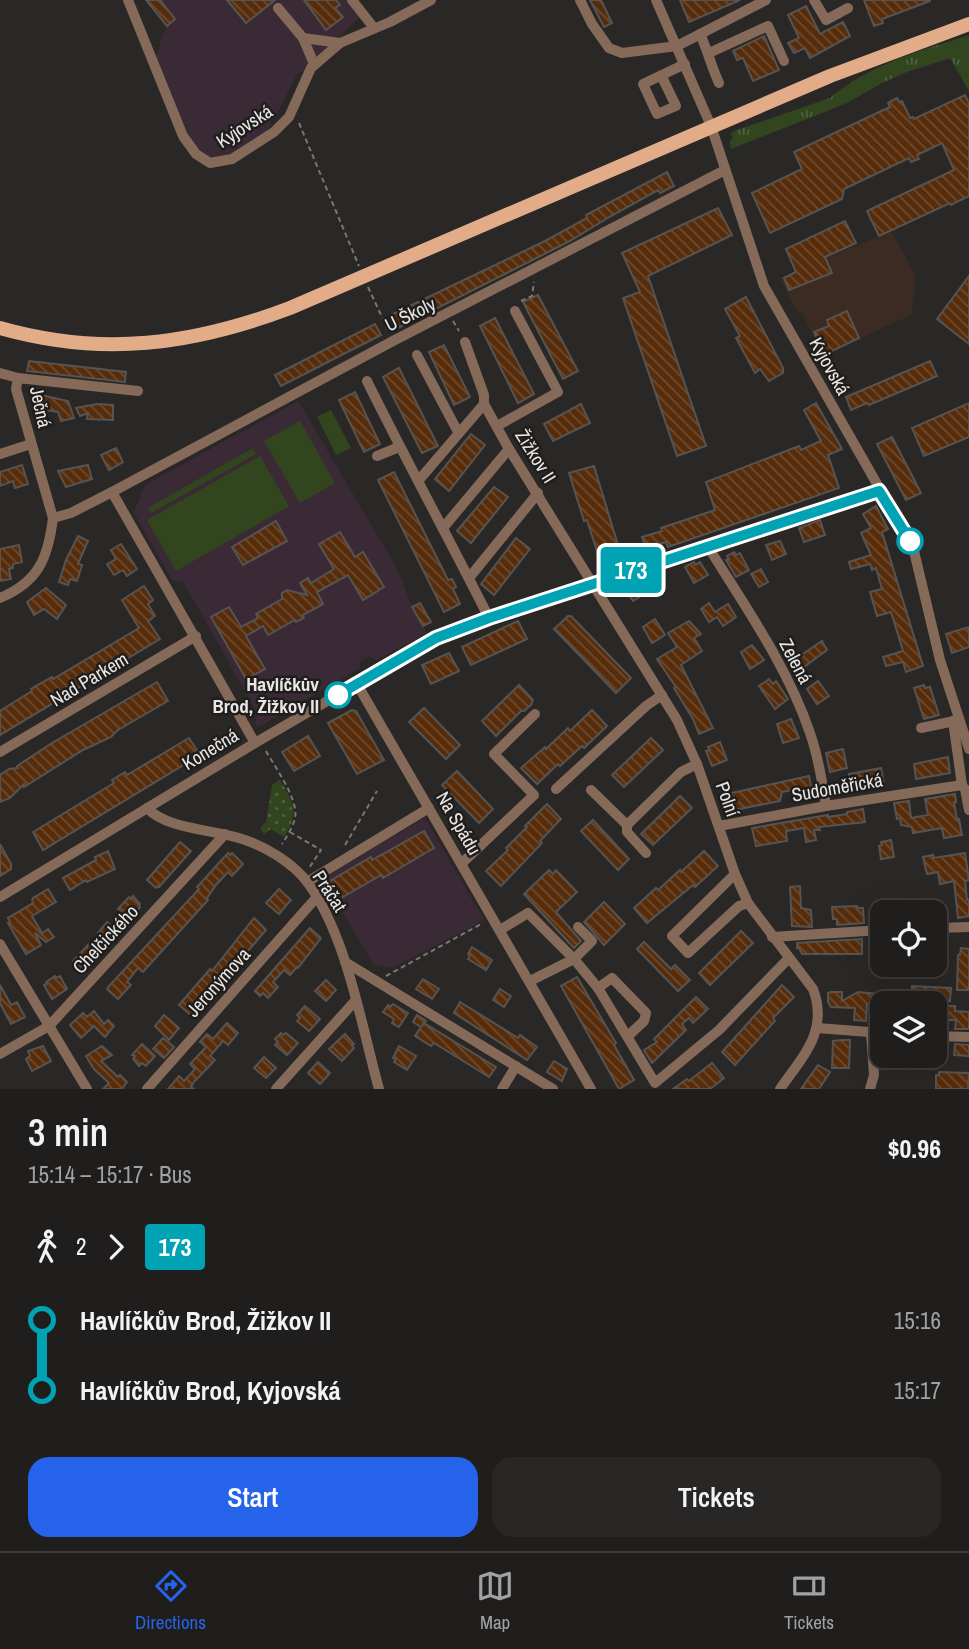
<!DOCTYPE html>
<meta charset="utf-8">
<style>
:root{--surface:#201e1c;--page:#282725;--text:#f1f3f6;--muted:#a2a2a3;--line:#3d3c3b;--accent:#2563eb}
body{margin:0;font-family:"Archivo Narrow",sans-serif;background:var(--page);color:var(--text);height:100vh;display:flex;flex-direction:column;font-size:26px;white-space:nowrap}
*{box-sizing:border-box;margin:0}
p{font-size:23px;color:var(--muted)}
.icon{flex:none;width:38px;height:38px;fill:none;stroke:currentColor;stroke-width:2;stroke-linecap:round;stroke-linejoin:round}
.map{position:relative;height:1089px;overflow:hidden}
.drawer{display:flex;flex-direction:column;background:var(--surface);flex:1}
.drawer>*{flex:none}
.badge{padding:0 14px;border-radius:5px;font-size:24px;line-height:46px}
.tools{position:absolute;left:870px;top:900px;display:grid;gap:14px}
.tools a{display:grid;place-items:center;width:77px;height:77px;border-radius:14px;background:var(--surface);box-shadow:0 7px 28px #0002,0 0 0 2px var(--line);font-size:35px}
.map>.badge{position:absolute;translate:-50% -50%;box-shadow:0 0 0 4px #fff}
.legs{display:flex;align-items:center;gap:10px;height:77px;padding:0 28px;font-size:23px}
.legs p{margin-inline-start:auto}
.summary{display:flex;align-items:center;justify-content:space-between;height:119px;padding:0 28px}
h1{font-size:38px;font-weight:600;line-height:52px}
.action{display:flex;gap:14px;margin-top:auto;padding:14px 28px}
.action a{flex:1;height:80px;border-radius:21px;background:var(--accent);color:#fff;font-size:28px;font-weight:600;line-height:80px;text-align:center}
.action a+a{background:var(--page);color:var(--text)}
ul{padding:0 28px;list-style:none}
li{display:flex;align-items:center;gap:24px;height:70px;font-size:26px}
li i{display:grid;place-items:center;width:10px;height:100%;margin:0 9px;background:currentColor}
li i::after{content:'';width:18px;height:18px;margin:-9px;border:5px solid;border-radius:50%;background:var(--surface)}
li p{margin-inline-start:auto}
li:first-child i{background:linear-gradient(#0000 50%,currentColor 0)}
li:last-child i{background:linear-gradient(currentColor 50%,#0000 0)}
.menu{display:flex;justify-content:space-around;align-items:center;height:98px;border-top:2px solid var(--line);background:var(--surface);font-size:19px;color:var(--muted)}
.menu a{display:grid;justify-items:center;gap:4px}
.menu .active{color:var(--accent)}
.map>svg:first-child{display:block}
.commercial{fill:#3c2b22}
.education{fill:#3a2a35}
.grass{fill:url(#grass-tufts)}
.park{fill:url(#park-dots)}
.pitch{fill:#31461e}
.building{fill:url(#building-back-hatch);stroke:#565452;stroke-width:2}
.lines{fill:none;stroke-linecap:round;stroke-linejoin:round}
.path{stroke:#797775;stroke-width:2;stroke-dasharray:5 3.5;stroke-linecap:butt}
.minor{stroke:#856a5a;stroke-width:10}
.major{stroke:#e3ac89;stroke-width:14}
.line-1-casing{stroke:#fff;stroke-width:16}
.line-1{stroke:#00a3b4;stroke-width:10}
.stop-1-dot{fill:#fff;stroke:#00a3b4;stroke-width:3.5}
.labels{text-anchor:middle;stroke-width:5;stroke-linejoin:round;paint-order:stroke}
.street-label{font-size:19px;fill:#e9e7e6;stroke:#201e1d}
.stop-label{font-size:19px;font-weight:bold;fill:#e9e7e6;stroke:#201e1d;text-anchor:end}
</style>
<div class="map">
<svg width="969" height="1089" viewBox="0 0 969 1089">
<defs>
<pattern id="grass-tufts" width="24" height="20" patternUnits="userSpaceOnUse" patternTransform="scale(1.75)"><rect width="24" height="20" fill="#31461e"/><path d="M3 7l-1-3M5 7V3M7 7l1-3M15 17l-1-3M17 17v-4M19 17l1-3" fill="none" stroke="#4f613f"/></pattern>
<pattern id="park-dots" width="8" height="8" patternUnits="userSpaceOnUse" patternTransform="scale(1.75)"><rect width="8" height="8" fill="#31461e"/><path d="M2 2h.1M6 6h.1" fill="none" stroke="#4f613f" stroke-width="1.8" stroke-linecap="round"/></pattern>
<pattern id="building-back-hatch" width="6" height="6" patternUnits="userSpaceOnUse" patternTransform="scale(1.75)"><rect width="6" height="6" fill="#562c0b"/><path d="M-1 5l2 2M0 0l6 6M5-1l2 2" fill="none" stroke="#6e4b2f"/></pattern>
</defs>
<rect width="100%" height="100%" fill="#2a2826"/>
<polygon class="commercial" points="891,231 916,276 911,315 824,355 802,313 799,314 779,278"/>
<g class="education">
<polygon points="160,0 357,0 366,11 306,69 297,74 278,112 270,122 271,126 264,133 229,155 213,158 207,157 191,142 156,58 163,34 168,25 175,19"/>
<polygon points="298,401 397,568 412,607 427,633 376,660 368,656 361,661 359,669 259,727 255,726 257,713 184,583 172,580 134,513 145,485"/>
<polygon points="425,818 484,920 392,968 374,965 322,878"/>
</g>
<path class="grass" d="M969,35V91L950,58L907,72L882,83L847,103L731,149L730,142L733,136L730,134L737,130L830,98C870,64 920,51 969,35Z"/>
<path class="park" d="M280,780C294,804 300,812 284,837L271,829L264,834L260,828L266,822L272,785Z"/>
<g class="pitch">
<polygon points="331,410 351,448 336,455 317,417"/>
<polygon points="300,421 335,483 300,503 264,441"/>
<polygon points="253,448 256,454 151,513 148,508"/>
<polygon points="260,456 289,506 176,571 147,520"/>
</g>
<g class="building">
<polygon points="146,0 160,0 175,19 167,26"/>
<polygon points="227,0 275,0 246,23"/>
<polygon points="304,0 336,0 340,5 335,8 343,17 326,30"/>
<polygon points="590,0 601,0 612,23 604,27"/>
<polygon points="680,0 740,0 689,22"/>
<polygon points="864,0 930,0 930,1 882,19 883,23 874,26"/>
<polygon points="806,6 820,34 843,22 850,36 810,58 805,48 794,53 788,43 799,38 788,15"/>
<polygon points="764,36 779,70 753,81 743,58 737,60 733,51"/>
<polygon points="965,95 969,103 969,196 951,205 950,203 879,236 867,211 954,170 942,143 917,155 919,159 911,162 909,158 844,189 842,199 770,233 752,193 802,169 794,152 890,107 888,103 897,98 899,102 902,101 910,118 913,117 914,119"/>
<polygon points="667,172 674,186 660,193 658,190 611,216 570,241 398,328 391,315 545,241 587,218 586,215"/>
<polygon points="718,208 732,235 648,276 706,446 677,456 623,298 640,292 622,253"/>
<polygon points="845,221 856,243 825,257 832,273 789,290 784,278 796,272 786,249"/>
<polygon points="969,276 969,344 937,319"/>
<polygon points="538,295 578,371 563,379 523,302"/>
<polygon points="746,297 783,368 783,373 769,381 760,369 755,373 736,338 740,336 725,309"/>
<polygon points="847,311 859,338 824,355 814,332 829,326 827,320"/>
<polygon points="495,318 534,394 518,403 480,326"/>
<polygon points="375,324 381,335 281,386 275,375"/>
<polygon points="444,345 470,397 454,405 429,352"/>
<polygon points="29,361 126,372 125,382 27,371"/>
<polygon points="930,361 937,376 869,405 867,403 851,410 846,397"/>
<polygon points="399,368 438,446 422,453 383,377"/>
<polygon points="355,392 380,444 364,452 339,400"/>
<polygon points="41,395 68,401 74,418 61,421 58,412 39,409"/>
<polygon points="816,403 842,449 828,455 839,488 668,547 666,542 646,548 642,537 662,531 661,528 715,510 706,482 799,446 801,450 821,441 804,410"/>
<polygon points="969,403 969,437 924,456 912,428"/>
<polygon points="97,404 113,405 113,420 87,419 88,413 80,416 76,408"/>
<polygon points="581,404 590,423 553,441 544,424"/>
<polygon points="471,434 485,445 449,491 435,479"/>
<polygon points="892,437 921,493 906,500 877,444"/>
<polygon points="116,448 123,462 109,470 101,455"/>
<polygon points="22,465 28,484 15,488 13,481 0,486 0,472"/>
<polygon points="88,465 92,479 66,487 58,471"/>
<polygon points="594,466 621,555 600,561 587,520 584,521 569,473"/>
<polygon points="394,472 448,580 452,579 456,587 453,589 460,604 444,612 378,480"/>
<polygon points="494,487 508,497 471,543 457,531"/>
<polygon points="876,506 888,529 882,532 923,666 906,672 903,662 886,666 883,657 903,651 891,612 877,616 870,592 882,589 876,568 872,570 870,564 851,569 849,562 871,555 861,533 871,528 863,514"/>
<polygon points="820,520 825,535 804,542 799,528"/>
<polygon points="276,521 287,541 243,565 232,547"/>
<polygon points="340,532 355,557 363,552 384,587 363,600 348,575 317,592 323,604 303,615 304,618 296,622 295,620 268,635 263,626 246,636 265,669 246,679 211,617 229,607 241,627 258,618 256,614 282,599 282,593 287,590 307,595 300,583 308,578 311,583 334,569 319,544"/>
<polygon points="78,536 88,541 78,564 82,565 77,581 70,579 68,585 59,582 66,560"/>
<polygon points="516,538 530,549 494,595 481,584"/>
<polygon points="780,541 786,554 772,560 766,545"/>
<polygon points="121,544 137,569 127,576 123,570 114,575 107,564 116,559 111,550"/>
<polygon points="19,545 22,562 13,564 13,568 9,569 11,579 0,581 0,549"/>
<polygon points="734,552 736,555 740,553 749,570 736,577 726,560 729,559 727,556"/>
<polygon points="694,562 695,565 700,562 708,575 694,583 685,567"/>
<polygon points="761,569 768,582 759,587 751,574"/>
<polygon points="638,581 646,593 633,601 625,589"/>
<polygon points="144,586 153,600 148,604 155,616 148,621 160,639 0,735 0,711 32,691 31,689 52,677 53,679 139,628 122,600"/>
<polygon points="46,588 66,605 57,619 44,609 34,615 27,602"/>
<polygon points="420,603 431,622 423,626 412,607"/>
<polygon points="709,603 715,612 728,604 736,617 723,626 717,617 709,622 701,609"/>
<polygon points="568,616 571,616 631,678 616,693 554,629"/>
<polygon points="655,619 665,635 652,643 643,627"/>
<polygon points="518,621 527,639 471,665 462,647"/>
<polygon points="689,621 701,634 694,638 702,651 681,665 713,728 699,734 693,719 674,688 676,687 657,659 677,647 668,633"/>
<polygon points="969,627 969,647 952,653 946,634"/>
<polygon points="822,641 827,650 800,670 794,660"/>
<polygon points="752,645 764,660 750,669 741,652"/>
<polygon points="449,653 459,671 431,684 422,665"/>
<polygon points="769,679 773,684 776,681 788,699 775,709 759,686"/>
<polygon points="818,681 829,696 817,704 807,689"/>
<polygon points="157,682 168,701 118,730 111,737 83,750 24,787 24,784 10,798 0,802 0,775 9,769 18,768 17,766 52,743"/>
<polygon points="519,685 533,700 531,705 524,711 521,711 496,736 482,721"/>
<polygon points="924,685 925,688 930,687 939,715 924,719 914,688"/>
<polygon points="424,708 460,745 446,759 409,722"/>
<polygon points="352,710 356,711 384,760 357,774 328,723"/>
<polygon points="592,710 607,726 584,748 582,746 560,766 558,764 537,784 521,768 545,747 546,749 568,728 570,731"/>
<polygon points="791,719 799,738 783,743 777,724"/>
<polygon points="308,736 320,756 294,771 282,752"/>
<polygon points="189,738 200,755 43,850 33,832 114,783 112,780 125,772 127,775"/>
<polygon points="651,738 663,750 624,787 612,775"/>
<polygon points="720,742 727,760 712,766 706,751 710,750 708,747"/>
<polygon points="843,749 847,768 830,772 826,753"/>
<polygon points="948,757 950,773 916,779 914,764"/>
<polygon points="881,768 884,784 869,786 868,781 850,784 849,774"/>
<polygon points="457,771 493,809 479,823 442,785"/>
<polygon points="809,776 813,796 800,798 798,789 782,792 780,801 729,811 727,794"/>
<polygon points="955,794 956,802 954,802 957,820 959,819 962,835 944,838 942,828 913,833 912,827 901,825 900,818 897,819 894,803 909,801 911,818 928,815 925,799"/>
<polygon points="680,796 692,808 653,845 641,834"/>
<polygon points="547,804 561,819 540,841 542,843 501,886 486,871 508,850 506,848 527,827 525,826"/>
<polygon points="863,809 865,822 819,827 820,830 814,830 816,840 806,842 804,828 786,831 787,841 756,846 752,828 828,815 828,817 847,814 847,812"/>
<polygon points="593,820 629,859 618,870 581,831"/>
<polygon points="424,831 434,848 383,878 381,875 343,897 340,893 337,895 330,881 371,857 372,860"/>
<polygon points="891,840 894,857 881,859 879,846 882,845 881,842"/>
<polygon points="180,842 191,851 159,887 158,886 156,888 147,880"/>
<polygon points="0,844 11,864 11,869 0,876"/>
<polygon points="108,851 115,869 87,882 86,880 70,890 63,878 96,860 95,857"/>
<polygon points="704,851 718,866 695,887 693,885 647,923 634,908 656,888 658,890 680,870 681,872"/>
<polygon points="228,853 230,855 232,853 243,864 232,876 228,872 216,885 207,898 208,900 143,972 138,968 127,982 131,985 118,999 107,989 109,986 199,889 197,887"/>
<polygon points="965,853 969,880 965,881 967,900 969,900 969,916 958,918 954,881 940,884 938,872 927,874 923,857 933,855 934,858"/>
<polygon points="549,870 553,874 556,870 577,892 556,912 581,941 574,948 524,894"/>
<polygon points="800,886 801,908 811,910 812,927 792,926 790,887"/>
<polygon points="48,889 56,902 32,916 42,933 48,929 54,937 46,942 35,933 41,945 26,954 8,923 10,922 8,918 33,903 32,900 33,898"/>
<polygon points="279,889 291,900 279,914 266,903"/>
<polygon points="133,896 140,904 139,906 140,907 131,920 118,909 129,897 131,899"/>
<polygon points="604,902 625,924 604,945 584,922"/>
<polygon points="857,906 857,908 863,908 864,923 837,925 837,919 833,919 832,907"/>
<polygon points="254,918 266,930 235,966 233,964 220,978 222,980 191,1015 179,1005 210,969 212,971"/>
<polygon points="107,922 119,932 107,946 93,946 91,951 98,956 87,969 84,966 80,967 73,961 90,943 92,945 101,936 98,933"/>
<polygon points="310,928 321,938 298,968 297,967 290,975 284,970 273,982 278,987 268,998 263,993 260,996 255,991"/>
<polygon points="741,931 753,943 710,985 699,973"/>
<polygon points="862,939 862,954 802,954 799,948 797,948 797,943"/>
<polygon points="644,942 671,969 675,965 690,980 678,991 637,949"/>
<polygon points="472,947 492,960 486,970 468,959 470,956 468,954"/>
<polygon points="961,948 969,949 969,990 957,990 958,955 960,955"/>
<polygon points="55,976 56,978 60,976 67,989 52,999 44,985 47,984 46,982"/>
<polygon points="577,977 616,1043 614,1045 634,1080 619,1089 561,986"/>
<polygon points="423,979 439,989 432,999 416,989"/>
<polygon points="326,980 336,990 326,1001 315,991"/>
<polygon points="0,985 11,1005 17,1002 25,1017 11,1024 0,1003"/>
<polygon points="782,985 794,997 773,1018 775,1021 735,1065 722,1052"/>
<polygon points="912,986 951,988 950,1001 911,1000"/>
<polygon points="500,989 511,996 504,1007 493,1000"/>
<polygon points="831,992 842,992 842,1001 858,992 878,994 878,1004 867,1004 866,1021 854,1020 855,1008 831,1007 828,1002 828,993"/>
<polygon points="696,997 708,1009 693,1023 689,1018 682,1024 686,1030 652,1063 644,1050 657,1042 654,1039"/>
<polygon points="460,1002 518,1038 520,1035 537,1047 527,1060 454,1013"/>
<polygon points="393,1004 408,1013 399,1027 392,1023 394,1019 383,1012 388,1005 390,1007"/>
<polygon points="305,1006 320,1019 309,1031 297,1021 300,1018 297,1015"/>
<polygon points="945,1006 955,1006 955,1011 969,1012 969,1029 955,1029 956,1020 945,1020"/>
<polygon points="94,1011 104,1024 108,1020 114,1026 105,1037 94,1026 81,1038 70,1025 83,1013 87,1017"/>
<polygon points="164,1015 179,1028 169,1040 155,1026"/>
<polygon points="417,1015 426,1021 422,1026 424,1023 496,1067 489,1077 434,1043 431,1046 415,1036 421,1027 413,1022"/>
<polygon points="227,1023 238,1033 228,1045 223,1041 210,1056 215,1060 194,1082 191,1087 194,1089 168,1089 179,1076 184,1081 195,1069 190,1064 206,1047 200,1042 207,1034 213,1039"/>
<polygon points="281,1033 283,1035 286,1033 298,1043 287,1055 275,1045 278,1042 275,1039"/>
<polygon points="345,1034 354,1044 352,1046 354,1048 342,1061 329,1049"/>
<polygon points="163,1038 174,1047 164,1058 153,1049"/>
<polygon points="842,1040 850,1040 849,1068 832,1068 833,1041"/>
<polygon points="142,1044 155,1056 146,1066 142,1063 139,1066 133,1059 135,1056 132,1055"/>
<polygon points="955,1044 969,1045 969,1056 954,1055"/>
<polygon points="43,1046 51,1061 32,1071 26,1059 30,1056 28,1051"/>
<polygon points="102,1046 112,1055 101,1061 118,1077 120,1075 127,1082 122,1089 103,1089 109,1083 94,1069 86,1056"/>
<polygon points="399,1046 416,1056 407,1070 394,1062 396,1059 393,1058"/>
<polygon points="264,1057 276,1068 266,1078 254,1068"/>
<polygon points="554,1061 567,1069 562,1081 547,1072"/>
<polygon points="318,1062 330,1073 320,1084 308,1073"/>
<polygon points="712,1063 724,1078 710,1089 673,1089 687,1079 689,1081"/>
<polygon points="818,1065 830,1072 819,1089 801,1089"/>
<polygon points="939,1072 969,1073 968,1089 936,1089 936,1075 939,1075"/>
</g>
<g class="lines">
<g class="path">
<polyline points="299,123 359,266"/>
<polyline points="368,287 388,330"/>
<polyline points="521,301 532,296 534,282"/>
<polyline points="453,321 459,331"/>
<path d="M266,751C275,767 299,800 295,818C293,827 287,836 282,844"/>
<polyline points="290,832 321,850 309,868"/>
<polyline points="345,845 377,791"/>
<polyline points="386,976 483,923"/>
</g>
<g class="minor">
<polyline points="128,0 183,136 196,154 210,163 232,159 274,132 289,117 311,68 340,43 390,22 431,0"/>
<polyline points="352,0 374,28"/>
<polyline points="580,0 592,24 609,48 622,53 677,46 766,0"/>
<polyline points="656,0 711,126 764,286 913,547 940,660 969,749"/>
<polyline points="814,0 826,20 848,8"/>
<polyline points="278,8 303,38 314,64"/>
<path d="M700,34C708,51 711,66 719,83"/>
<polyline points="303,38 340,43"/>
<polyline points="709,53 768,26 784,61"/>
<polyline points="661,75 676,106 657,114 643,84 685,64"/>
<path d="M465,342L484,395V404L509,449L677,720L697,764L735,874L748,903L813,989C829,1031 803,1056 780,1089"/>
<polyline points="417,355 458,432"/>
<polyline points="0,373 18,378"/>
<path d="M367,381C406,460 449,539 489,618"/>
<polyline points="497,426 558,392 515,311"/>
<polyline points="0,454 31,444"/>
<polyline points="377,456 399,447"/>
<polyline points="419,480 484,404"/>
<polyline points="112,492 255,743"/>
<polyline points="53,518 16,389 18,378 138,391"/>
<polyline points="443,528 509,449"/>
<path d="M707,545C744,605 787,665 810,733C818,756 822,781 826,806"/>
<polyline points="469,578 538,493"/>
<path d="M0,598C38,582 48,559 53,518L71,513L112,492L393,341L725,170"/>
<polyline points="357,684 591,1089"/>
<polyline points="953,721 962,785 965,789 969,810"/>
<polyline points="921,728 959,720"/>
<polyline points="0,752 196,636"/>
<polyline points="556,789 646,706 662,695"/>
<polyline points="591,790 627,825 627,832 646,853"/>
<path d="M147,808C168,830 213,829 242,839C265,846 293,863 308,883C347,937 361,1024 379,1089"/>
<polyline points="627,825 681,772 697,764"/>
<polyline points="719,826 826,806 962,785"/>
<polyline points="462,863 534,795 494,754 535,714"/>
<polyline points="735,874 672,936 688,953 739,906 748,903"/>
<polyline points="307,882 429,808"/>
<polyline points="0,897 255,743 436,638 593,583 879,491"/>
<polyline points="934,928 969,927"/>
<polyline points="500,930 528,913 574,959 592,941 578,927"/>
<polyline points="772,937 882,930"/>
<polyline points="0,944 87,1089"/>
<polyline points="345,962 553,1089"/>
<polyline points="530,981 574,959 598,988 655,1083 719,1030 789,958"/>
<polyline points="598,988 612,978 646,1013 644,1021 628,1036"/>
<polyline points="817,1028 882,1033"/>
<polyline points="934,1036 969,1037"/>
<polyline points="0,1054 49,1026 225,834"/>
<polyline points="147,1089 316,898"/>
<polyline points="276,1089 355,1001"/>
<polyline points="502,1089 516,1066"/>
<polyline points="870,1089 874,1075 871,1033"/>
</g>
<path class="major" d="M0,328C102,357 192,345 290,308L830,76L969,24"/>
</g>
<g class="lines">
<defs>
<polyline id="line-1" points="338,695 436,638 489,618 879,491 910,541"/>
</defs>
<use href="#line-1" class="line-1-casing"/>
<use href="#line-1" class="line-1"/>
</g>
<g class="stop-1-dot">
<circle cx="910" cy="541" r="12"/>
<circle cx="338" cy="695" r="12"/>
</g>
<g class="labels">
<g class="street-label">
<text transform="translate(244 126) rotate(-33)" y="7">Kyjovská</text>
<text transform="translate(410 314) rotate(-26)" y="7">U Školy</text>
<text transform="translate(830 366) rotate(61)" y="7">Kyjovská</text>
<text transform="translate(41 407) rotate(78)" y="7">Ječná</text>
<text transform="translate(536 456) rotate(58)" y="7">Žižkov II</text>
<text transform="translate(796 661) rotate(62)" y="7">Zelená</text>
<text transform="translate(89 679) rotate(-31)" y="7">Nad Parkem</text>
<text transform="translate(210 749) rotate(-31)" y="7">Konečná</text>
<text transform="translate(837 787) rotate(-10)" y="7">Sudoměřická</text>
<text transform="translate(728 799) rotate(70)" y="7">Polní</text>
<text transform="translate(459 823) rotate(60)" y="7">Na Spádu</text>
<text transform="translate(330 891) rotate(57)" y="7">Práčat</text>
<text transform="translate(105 939) rotate(-47)" y="7">Chelčického</text>
<text transform="translate(218 982) rotate(-48)" y="7">Jeronýmova</text>
</g>
<g class="stop-label">
<text x="319" y="691">Havlíčkův<tspan x="319" dy="22">Brod, Žižkov II</tspan></text>
</g>
</g>
</svg>
<div class="tools">
<a><svg class="icon" aria-label="locate" viewBox="0 0 24 24"><circle cx="12" cy="12" r="6"/><path d="M12 2v4M12 18v4M2 12h4M18 12h4"/></svg></a>
<a><svg class="icon" aria-label="layers" viewBox="0 0 24 24"><path d="M12 4l9 5-9 5-9-5zM3 14l9 5 9-5"/></svg></a>
</div>
<b class="badge" style="left:631px;top:570px;background:#00a3b4;color:#fff">173</b>
</div>
<section class="drawer">
<div class="summary"><div><h1>3 min</h1><p>15:14 – 15:17 · Bus</p></div><b>$0.96</b></div>
<div class="legs"><svg class="icon" aria-label="walk" viewBox="0 0 24 24"><circle cx="13" cy="4" r="2"/><path d="M13 8l-2 6 4 7M11 14l-3 7M7 12l3-4h3l4 4"/></svg>2<svg class="icon" aria-label="forward" viewBox="0 0 24 24"><path d="M9 5l7 7-7 7"/></svg><b class="badge" style="background:#00a3b4;color:#fff">173</b></div>
<ul>
<li><i style="color:#00a3b4"></i><b>Havlíčkův Brod, Žižkov II</b><p>15:16</p></li>
<li><i style="color:#00a3b4"></i><b>Havlíčkův Brod, Kyjovská</b><p>15:17</p></li>
</ul>
<div class="action"><a>Start</a><a>Tickets</a></div>
</section>
<nav class="menu">
<a class="active"><svg class="icon" aria-label="directions" viewBox="0 0 24 24"><path d="M12 3l9 9-9 9-9-9zM9 14v-3h6M13 9l2 2-2 2"/></svg>Directions</a>
<a><svg class="icon" aria-label="map" viewBox="0 0 24 24"><path d="M3 6l6-2 6 2 6-2v14l-6 2-6-2-6 2zM9 4v14M15 6v14"/></svg>Map</a>
<a><svg class="icon" aria-label="tickets" viewBox="0 0 24 24"><path d="M3 7h18v10H3zM15 7v10"/></svg>Tickets</a>
</nav>
